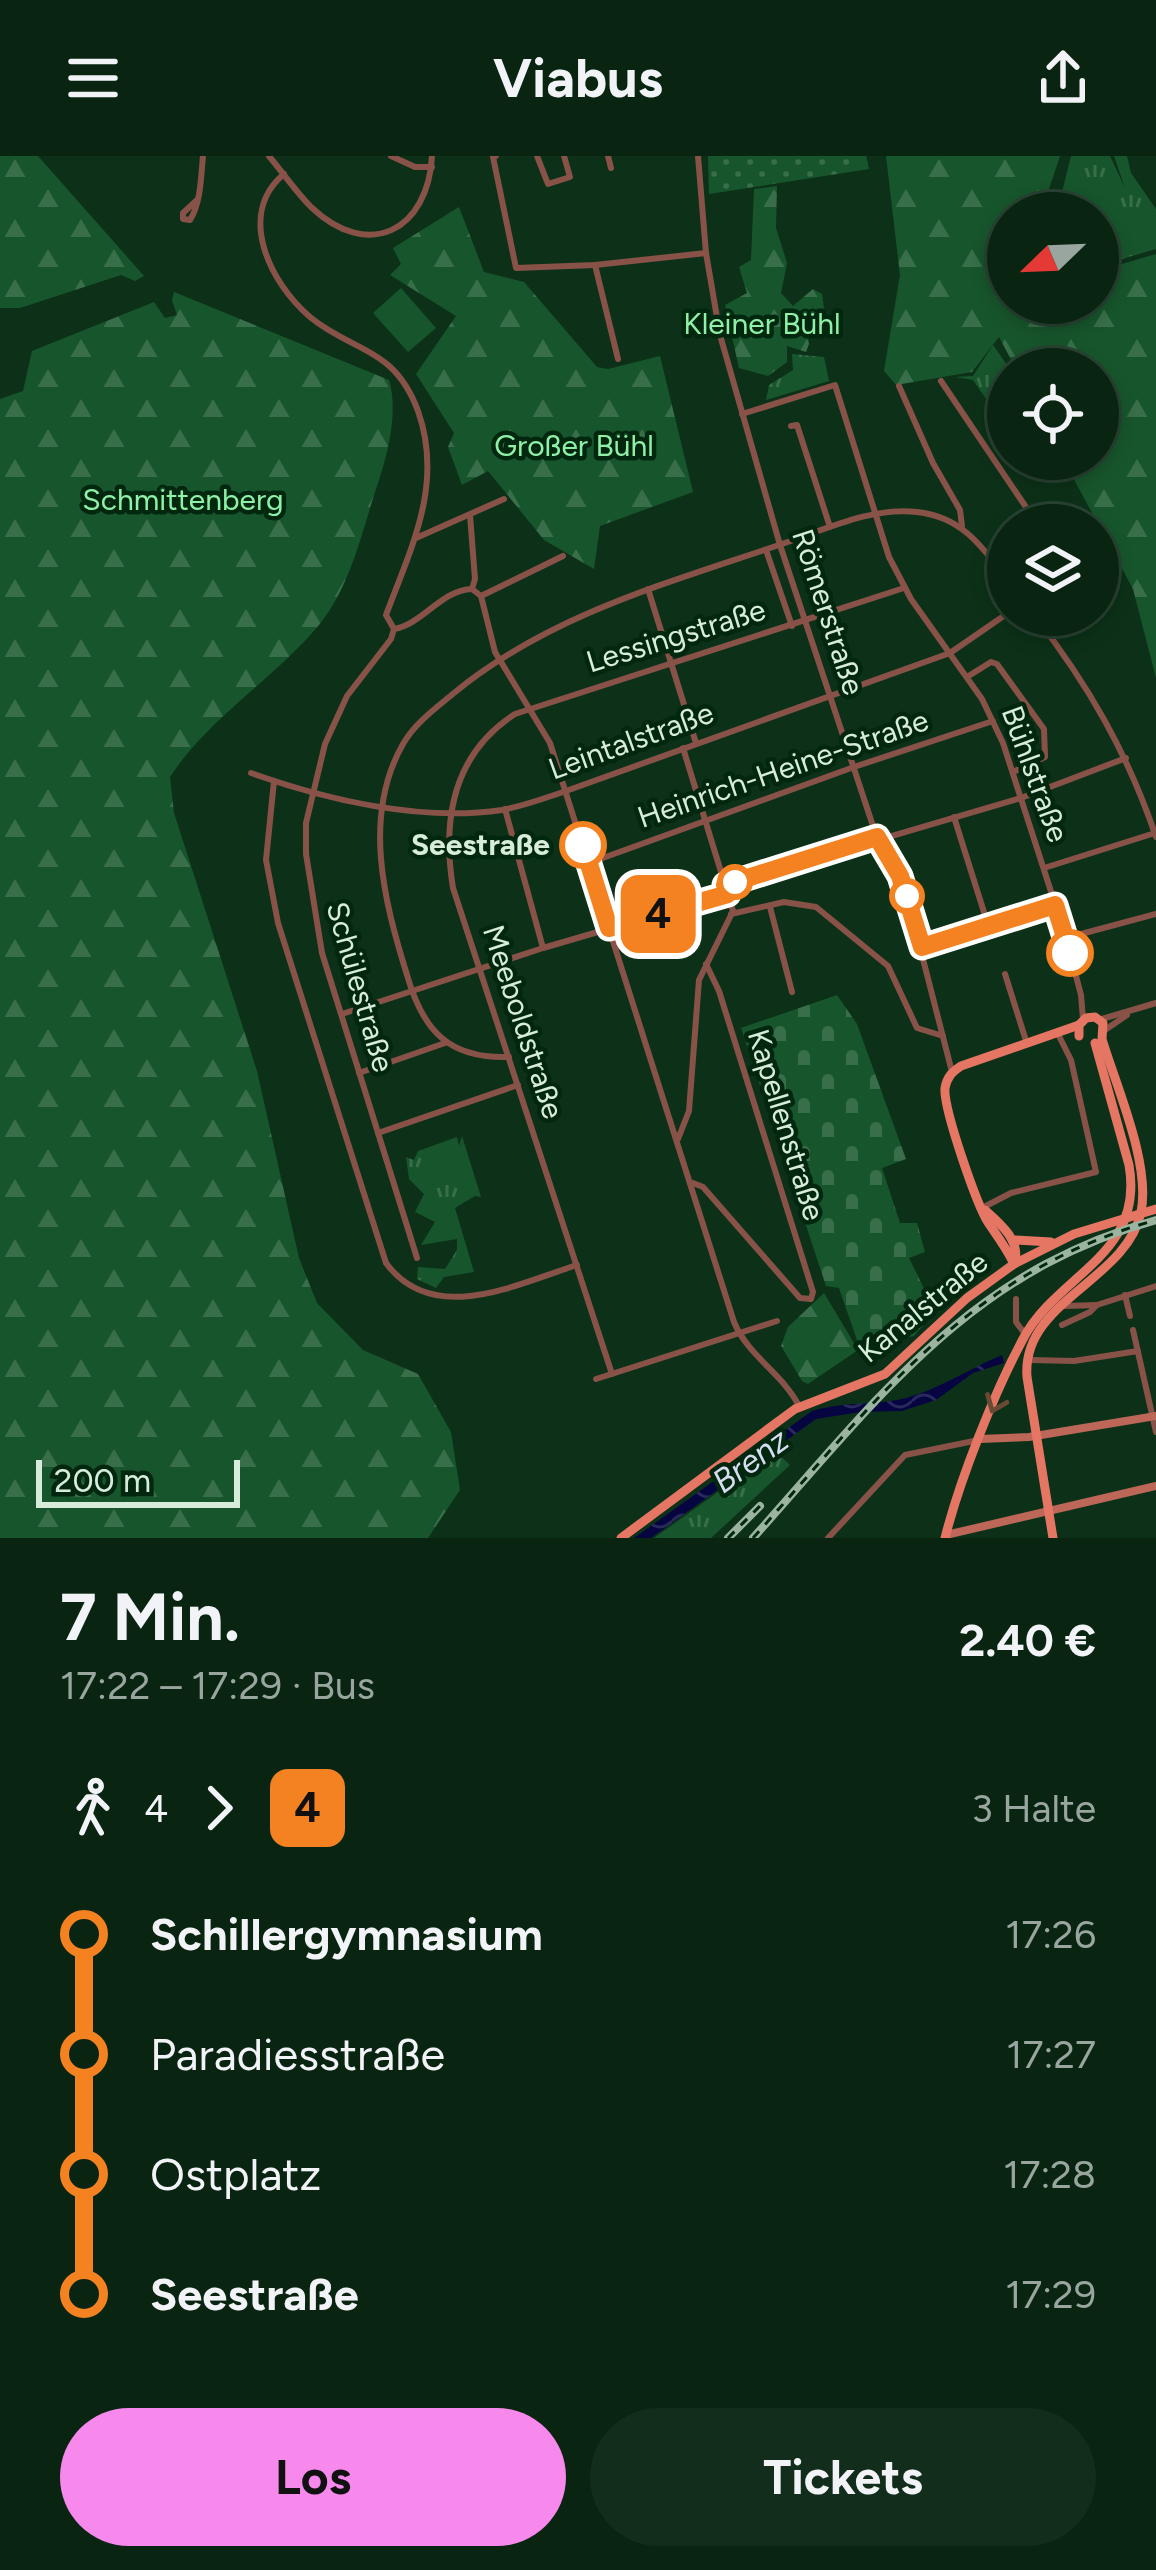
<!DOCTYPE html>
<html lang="de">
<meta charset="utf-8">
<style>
:root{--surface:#092512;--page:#122d1b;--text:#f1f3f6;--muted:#99a59f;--line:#294232;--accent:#f788ec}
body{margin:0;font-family:Figtree,sans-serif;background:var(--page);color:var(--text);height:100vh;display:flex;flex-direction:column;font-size:45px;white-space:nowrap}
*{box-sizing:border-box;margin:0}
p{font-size:39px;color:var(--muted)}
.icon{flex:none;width:66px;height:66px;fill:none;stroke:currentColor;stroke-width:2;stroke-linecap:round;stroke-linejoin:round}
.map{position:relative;height:1382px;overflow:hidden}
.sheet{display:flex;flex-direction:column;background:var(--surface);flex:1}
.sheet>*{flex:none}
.badge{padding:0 24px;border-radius:18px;font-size:42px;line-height:78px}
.needle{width:78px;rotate:247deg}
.buttons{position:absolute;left:987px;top:36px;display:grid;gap:24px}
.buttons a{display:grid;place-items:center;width:132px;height:132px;border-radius:50%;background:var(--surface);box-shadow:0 6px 18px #0003,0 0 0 3px var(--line);font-size:60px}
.scale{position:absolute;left:36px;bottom:30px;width:204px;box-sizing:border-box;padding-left:12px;border:6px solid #d7ecdb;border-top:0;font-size:33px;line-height:42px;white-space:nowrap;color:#d7ecdb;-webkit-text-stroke:9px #02270f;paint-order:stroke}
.map>.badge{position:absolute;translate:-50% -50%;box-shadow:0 0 0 6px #fff}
.legs{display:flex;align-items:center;gap:18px;height:132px;padding:0 60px;font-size:39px}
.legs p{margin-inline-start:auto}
.summary{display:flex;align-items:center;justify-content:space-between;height:204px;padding:0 60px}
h1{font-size:66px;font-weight:700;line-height:90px}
.primary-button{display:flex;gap:24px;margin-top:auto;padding:24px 60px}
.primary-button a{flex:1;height:138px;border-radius:72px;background:var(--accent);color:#111;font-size:48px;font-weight:700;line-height:138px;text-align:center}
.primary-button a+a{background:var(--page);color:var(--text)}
ul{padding:0 60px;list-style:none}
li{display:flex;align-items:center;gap:42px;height:120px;font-size:45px}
li i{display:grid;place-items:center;width:18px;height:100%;margin:0 15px;background:currentColor}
li i::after{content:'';width:30px;height:30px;margin:-15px;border:9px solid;border-radius:50%;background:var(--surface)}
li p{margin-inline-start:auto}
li:first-child i{background:linear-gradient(#0000 50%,currentColor 0)}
li:last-child i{background:linear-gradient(currentColor 50%,#0000 0)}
header{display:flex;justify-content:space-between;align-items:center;height:156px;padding:0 60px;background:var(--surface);font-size:54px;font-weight:700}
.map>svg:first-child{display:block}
.grass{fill:url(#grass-tufts)}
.forest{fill:url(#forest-firs)}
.cemetery{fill:url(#cemetery-stones)}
.garden{fill:url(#garden-dots)}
.pitch{fill:#17552c}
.water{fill:url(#water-waves)}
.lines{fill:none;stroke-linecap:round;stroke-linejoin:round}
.street{stroke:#885248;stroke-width:6}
.secondary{stroke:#bd6758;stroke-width:8}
.primary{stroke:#e67664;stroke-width:9}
.rail-casing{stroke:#9ab4a0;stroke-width:8}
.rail{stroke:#02270f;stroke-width:3;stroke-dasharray:9;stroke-linecap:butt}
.oneway{stroke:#694b35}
.line-1-casing{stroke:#fff;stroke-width:27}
.line-1{stroke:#f58220;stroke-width:18}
.stop-1-dot{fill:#fff;stroke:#f58220;stroke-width:6}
.labels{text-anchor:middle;stroke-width:9;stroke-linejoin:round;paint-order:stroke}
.park-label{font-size:30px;fill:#8ff1a8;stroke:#02270f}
.street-label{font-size:30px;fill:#d7ecdb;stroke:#02270f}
.stop-label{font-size:30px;font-weight:bold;fill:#d7ecdb;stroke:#02270f;text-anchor:end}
.water-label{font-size:33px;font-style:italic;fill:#d6ddf0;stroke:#02270f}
</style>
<header><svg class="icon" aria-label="menu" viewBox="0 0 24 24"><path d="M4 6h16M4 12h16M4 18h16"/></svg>Viabus<svg class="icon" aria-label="share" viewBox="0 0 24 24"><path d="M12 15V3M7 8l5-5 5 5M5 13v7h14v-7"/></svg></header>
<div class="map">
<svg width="1156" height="1382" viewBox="0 0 1156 1382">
<defs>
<pattern id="grass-tufts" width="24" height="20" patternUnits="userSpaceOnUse" patternTransform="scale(3)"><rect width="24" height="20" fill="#17552c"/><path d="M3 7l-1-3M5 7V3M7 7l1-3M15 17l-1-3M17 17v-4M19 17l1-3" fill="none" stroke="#386e4a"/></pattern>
<pattern id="forest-firs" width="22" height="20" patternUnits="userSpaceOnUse" patternTransform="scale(3)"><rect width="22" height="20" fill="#17552c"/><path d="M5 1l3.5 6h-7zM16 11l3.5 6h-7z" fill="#386e4a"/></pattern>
<pattern id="cemetery-stones" width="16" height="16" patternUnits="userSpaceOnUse" patternTransform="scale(3)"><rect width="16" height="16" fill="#17552c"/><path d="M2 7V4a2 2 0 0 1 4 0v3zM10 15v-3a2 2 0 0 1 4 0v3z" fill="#386e4a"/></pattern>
<pattern id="garden-dots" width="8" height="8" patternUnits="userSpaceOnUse" patternTransform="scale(3)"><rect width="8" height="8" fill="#17552c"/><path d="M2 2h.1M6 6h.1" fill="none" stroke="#386e4a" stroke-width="1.8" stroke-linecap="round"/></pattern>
<pattern id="water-waves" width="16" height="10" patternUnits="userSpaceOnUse" patternTransform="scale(3)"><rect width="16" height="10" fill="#060441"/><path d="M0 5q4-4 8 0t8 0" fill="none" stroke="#2a295c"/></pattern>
</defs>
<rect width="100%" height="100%" fill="#0c3118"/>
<g class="grass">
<polygon points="1071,0 1110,0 1125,32 1114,0 1127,0 1131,17 1156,53 1156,93 1098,110 1098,57 1085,57 1083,40 1073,49 1062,36"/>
<polygon points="993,189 1010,213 1008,275 973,224 955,221 973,220"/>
<polygon points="792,198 824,201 829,225 766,244 769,229 793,214"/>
<polygon points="462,980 481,1041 475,1040 455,1052 474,1116 444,1121 436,1132 417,1123 418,1111 445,1113 457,1094 457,1083 421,1089 435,1066 415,1056 424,1038 409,1023 406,1001 414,1004 418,995 457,981 459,990"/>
<polygon points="775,1295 790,1309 711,1382 654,1382"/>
</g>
<g class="forest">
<polygon points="0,0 38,0 144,120 135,125 121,119 20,152 0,152"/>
<polygon points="886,0 1060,0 1041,57 1008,57 1008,147 1098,147 1098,115 1156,98 1156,522 1133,433 1063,303 1098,303 1098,213 1016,213 999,181 972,216 896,229 884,215 900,119"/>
<polygon points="777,30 776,72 787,107 781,137 793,150 813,133 822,138 825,160 807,173 809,188 806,196 787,190 787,206 768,220 739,212 725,149 747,137 739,111 751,104 754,33"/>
<polygon points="459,51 484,116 524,126 597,211 608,213 660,200 693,336 600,370 594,413 544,384 488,315 462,329 448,291 454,277 416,218 456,160 390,119 401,108 393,92"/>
<path d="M174,136L389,224C399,257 387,301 376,333C361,379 350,431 319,469C273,524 209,561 170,621L174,657L257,915L299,1102L317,1147L363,1194L418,1218L451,1276L460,1334L428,1382H0V243L23,235L32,195L154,146L165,162L177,159L172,144Z"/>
<polygon points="824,1137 858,1194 808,1228 802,1225 781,1190 788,1171"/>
</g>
<polygon class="cemetery" points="837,839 857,868 906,1003 882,1012 900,1067 917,1067 925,1096 909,1102 935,1155 914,1180 859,1190 839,1132 826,1130 741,872"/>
<polygon class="garden" points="708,0 866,0 869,13 709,38"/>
<polygon class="pitch" points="401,132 436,172 408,196 373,157"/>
<path class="water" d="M1002,1199L1004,1207L973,1217L936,1244L902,1255L861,1256L816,1263L651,1382H634L812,1255C844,1245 875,1250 906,1242C940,1233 970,1212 1002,1199Z"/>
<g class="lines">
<g class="street">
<path d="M269,0C283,17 296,36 311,51C369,106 428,74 432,0"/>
<polyline points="391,0 415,11 432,11"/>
<polyline points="496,0 493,1 516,112 595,109 706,97"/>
<polyline points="537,0 548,28 570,21 564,0"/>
<polyline points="608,0 611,12"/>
<polyline points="698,0 706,97 720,179 780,389 872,667 905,733 952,916"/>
<path d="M284,18C236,58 270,127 310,161C352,196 394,190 418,255C444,328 411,392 386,459L394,473"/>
<path d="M197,44L183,57V63L190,64C201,47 201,20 203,0"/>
<polyline points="595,109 618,203"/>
<polyline points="941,225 1038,369"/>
<polyline points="899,230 933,307 960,354 962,370"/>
<polyline points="742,258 835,229 889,401 911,443 982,543 1003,587 1066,782 1081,839 1083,863"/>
<polyline points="791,270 797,269 830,371"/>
<polyline points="470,359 475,423 472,433"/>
<polyline points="416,382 504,343"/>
<polyline points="766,394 792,470"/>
<polyline points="648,433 696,587"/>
<path d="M481,440L495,496L550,587L734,1166C748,1200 783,1218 799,1250"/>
<polyline points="481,440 563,400"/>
<path d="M1034,459C1088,528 1128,598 1156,681"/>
<polyline points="967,521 991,506 997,508 1044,573 1045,601 1013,616"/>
<path d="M251,617C327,644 421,666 502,654C524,650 545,642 566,635L950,497L1008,457"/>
<path d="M274,625L266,704L278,767L386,1107C433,1171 517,1128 577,1109"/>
<polyline points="505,653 543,792"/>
<polyline points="954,661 988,769"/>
<polyline points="589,707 854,611 993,565"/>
<polyline points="1044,712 1155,677"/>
<polyline points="725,729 1021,642 1126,602"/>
<polyline points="770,751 792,836"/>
<polyline points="731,758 784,746 816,751 888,810 917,872 943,880"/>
<polyline points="1066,782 1156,758"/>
<polyline points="923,791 1055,749"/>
<polyline points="1005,818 1027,888"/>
<polyline points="342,858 543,792 728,738"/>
<polyline points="1102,863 1156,847"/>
<polyline points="1105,874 1127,859"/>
<path d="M509,901C449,903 423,875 407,819C384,745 362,660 403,588C415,567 436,552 454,537C548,460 664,428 776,390C820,376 871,350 917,356C963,361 982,391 1008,425"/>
<polyline points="359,917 445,887"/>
<polyline points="378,977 518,929"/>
<polyline points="678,983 689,955 699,824 733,755 683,592"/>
<polyline points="693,1027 703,1031 800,1142 811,1143 813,1136 719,835 706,808"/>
<polyline points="982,1052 1011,1037 1096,1016 1071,904 1059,880"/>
<path d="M417,1102L322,797L306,698V667L325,588L347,540L391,483L394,473C423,468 441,434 472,433L481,440"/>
<polyline points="1125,1139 1130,1160"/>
<polyline points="1016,1143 1016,1166 1025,1178"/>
<polyline points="1065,1150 1097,1149"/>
<polyline points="1062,1169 1090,1156 1097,1149 1156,1130"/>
<polyline points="1133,1174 1156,1276"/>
<polyline points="1029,1204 1074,1205 1138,1195"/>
<path d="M612,1218L453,732C442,664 453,598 515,558L904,432"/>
<polyline points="596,1223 777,1165"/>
<polyline points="828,1382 905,1299 979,1284"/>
</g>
<g class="secondary">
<polyline points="980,1283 1029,1281 1156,1260"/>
<polyline points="946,1379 1156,1330"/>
</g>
<g class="primary">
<path d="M985,1054C1001,1068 1022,1086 1014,1108"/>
<polyline points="1014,1084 1051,1086"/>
<path d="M1014,1108C1007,1093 998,1081 989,1068C977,1050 943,952 945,932C947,921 952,916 961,910L1079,869"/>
<polyline points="621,1382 795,1253 885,1218 967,1142 1014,1108 1074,1078 1156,1053"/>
<path d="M945,1382C960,1323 994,1237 1023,1183C1057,1118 1145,1100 1129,1009L1095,887"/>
<path d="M1053,1382L1027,1221C1021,1145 1127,1125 1141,1056C1151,1008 1116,930 1102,883L1103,867L1095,861L1086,862L1079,869V880"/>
</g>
<defs>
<g id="rail">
<polyline points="728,1382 760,1350"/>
<path d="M753,1382C877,1244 968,1116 1156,1064"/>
</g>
</defs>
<use href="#rail" class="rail-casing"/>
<use href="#rail" class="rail"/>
</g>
<defs><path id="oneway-chevron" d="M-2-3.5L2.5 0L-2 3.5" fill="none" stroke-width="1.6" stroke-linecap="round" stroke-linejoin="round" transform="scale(3)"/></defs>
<use class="oneway" href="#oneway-chevron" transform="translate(995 1248) rotate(112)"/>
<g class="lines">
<defs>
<polyline id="line-1" points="583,689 609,772 728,738 725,729 877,681 900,720 922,791 1055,749 1070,797"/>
</defs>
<use href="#line-1" class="line-1-casing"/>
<use href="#line-1" class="line-1"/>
</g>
<g class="stop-1-dot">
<circle cx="583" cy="689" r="21"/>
<circle cx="735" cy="726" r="15"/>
<circle cx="907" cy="740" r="15"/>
<circle cx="1070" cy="797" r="21"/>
</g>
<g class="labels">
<g class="park-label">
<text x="762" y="178">Kleiner Bühl</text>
<text x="574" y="300">Großer Bühl</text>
<text x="183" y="354">Schmittenberg</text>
</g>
<g class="street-label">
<text transform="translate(828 456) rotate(72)" y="10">Römerstraße</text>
<text transform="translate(676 480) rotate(-17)" y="10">Lessingstraße</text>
<text transform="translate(631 585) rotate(-20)" y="10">Leintalstraße</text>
<text transform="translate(783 613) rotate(-19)" y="10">Heinrich-Heine-Straße</text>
<text transform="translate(1035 618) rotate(70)" y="10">Bühlstraße</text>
<text transform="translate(360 831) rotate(74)" y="10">Schülestraße</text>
<text transform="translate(523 866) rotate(72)" y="10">Meeboldstraße</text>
<text transform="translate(786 969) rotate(73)" y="10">Kapellenstraße</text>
<text transform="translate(923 1151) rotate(-39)" y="10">Kanalstraße</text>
</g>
<g class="stop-label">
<text x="550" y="699">Seestraße</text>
</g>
<g class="water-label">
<text transform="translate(750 1304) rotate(-36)" y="12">Brenz</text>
</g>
</g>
</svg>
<div class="buttons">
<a><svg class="needle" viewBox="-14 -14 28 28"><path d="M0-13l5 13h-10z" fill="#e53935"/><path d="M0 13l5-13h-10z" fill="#99a59f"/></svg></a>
<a><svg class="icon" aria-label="locate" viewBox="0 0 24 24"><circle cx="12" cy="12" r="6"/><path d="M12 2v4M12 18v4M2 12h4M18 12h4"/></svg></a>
<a><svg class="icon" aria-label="layers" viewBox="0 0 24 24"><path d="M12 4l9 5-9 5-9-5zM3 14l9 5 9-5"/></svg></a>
</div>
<div class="scale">200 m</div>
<b class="badge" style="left:658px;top:758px;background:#f58220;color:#111">4</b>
</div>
<section class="sheet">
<div class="summary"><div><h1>7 Min.</h1><p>17:22 – 17:29 · Bus</p></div><b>2.40 €</b></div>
<div class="legs"><svg class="icon" aria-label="walk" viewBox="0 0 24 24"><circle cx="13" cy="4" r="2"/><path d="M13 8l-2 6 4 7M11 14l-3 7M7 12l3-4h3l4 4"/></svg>4<svg class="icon" aria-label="forward" viewBox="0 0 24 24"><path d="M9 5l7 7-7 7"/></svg><b class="badge" style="background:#f58220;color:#111">4</b><p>3 Halte</p></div>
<ul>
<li><i style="color:#f58220"></i><b>Schillergymnasium</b><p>17:26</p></li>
<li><i style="color:#f58220"></i><span>Paradiesstraße</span><p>17:27</p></li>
<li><i style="color:#f58220"></i><span>Ostplatz</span><p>17:28</p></li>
<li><i style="color:#f58220"></i><b>Seestraße</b><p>17:29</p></li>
</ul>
<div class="primary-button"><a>Los</a><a>Tickets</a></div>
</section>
